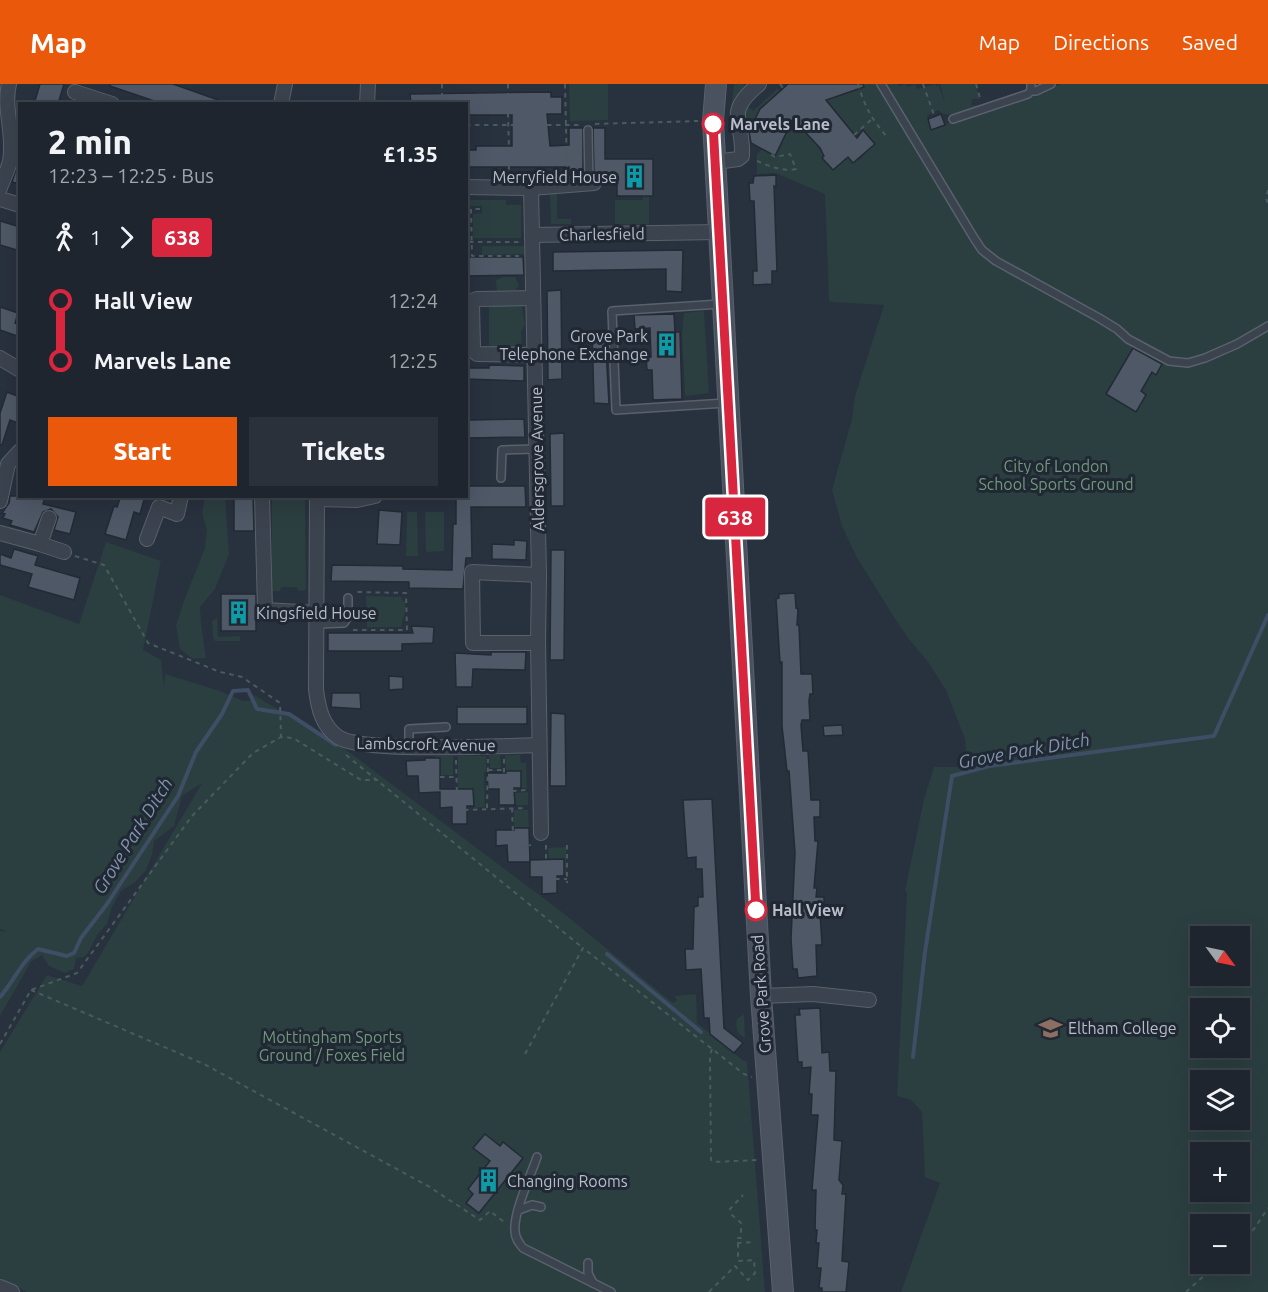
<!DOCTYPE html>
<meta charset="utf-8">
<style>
:root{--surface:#1e252e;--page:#2b313a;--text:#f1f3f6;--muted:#a1a5aa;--line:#3c424a;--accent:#ea580c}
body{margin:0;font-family:Ubuntu,sans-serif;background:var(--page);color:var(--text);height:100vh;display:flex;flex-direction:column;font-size:22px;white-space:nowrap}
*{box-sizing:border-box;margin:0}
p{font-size:20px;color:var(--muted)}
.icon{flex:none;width:33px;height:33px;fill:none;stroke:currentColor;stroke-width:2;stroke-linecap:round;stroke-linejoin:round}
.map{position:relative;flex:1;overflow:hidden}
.drawer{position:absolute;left:18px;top:18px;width:450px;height:396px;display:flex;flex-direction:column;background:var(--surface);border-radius:0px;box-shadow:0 6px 24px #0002,0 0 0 2px var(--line)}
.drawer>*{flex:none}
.badge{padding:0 12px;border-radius:4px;font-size:21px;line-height:39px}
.needle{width:39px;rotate:123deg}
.fabs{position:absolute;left:1190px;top:842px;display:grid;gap:12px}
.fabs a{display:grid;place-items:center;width:60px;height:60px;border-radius:0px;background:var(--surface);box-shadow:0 6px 24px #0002,0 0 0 2px var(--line);font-size:30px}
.map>.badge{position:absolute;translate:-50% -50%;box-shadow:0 0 0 3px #fff}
.legs{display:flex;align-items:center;gap:9px;height:66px;padding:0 30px;font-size:20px}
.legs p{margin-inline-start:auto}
.overview{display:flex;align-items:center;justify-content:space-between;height:102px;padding:0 30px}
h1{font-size:33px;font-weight:800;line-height:45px}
.button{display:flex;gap:12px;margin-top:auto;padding:12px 30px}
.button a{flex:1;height:69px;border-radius:0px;background:var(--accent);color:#fff;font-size:24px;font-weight:800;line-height:69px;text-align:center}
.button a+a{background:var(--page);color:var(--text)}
ul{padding:0 30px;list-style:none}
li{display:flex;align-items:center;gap:21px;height:60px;font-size:22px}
li i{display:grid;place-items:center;width:9px;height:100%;margin:0 8px;background:currentColor}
li i::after{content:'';width:15px;height:15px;margin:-8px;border:4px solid;border-radius:50%;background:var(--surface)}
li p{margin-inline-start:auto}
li:first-child i{background:linear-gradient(#0000 50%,currentColor 0)}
li:last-child i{background:linear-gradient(currentColor 50%,#0000 0)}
header{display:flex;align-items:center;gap:36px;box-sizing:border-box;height:84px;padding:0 30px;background:var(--accent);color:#fff}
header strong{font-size:28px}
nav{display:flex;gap:33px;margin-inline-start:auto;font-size:21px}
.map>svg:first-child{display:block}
.green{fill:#2b3e40;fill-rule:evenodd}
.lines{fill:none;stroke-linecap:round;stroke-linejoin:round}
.stream{stroke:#3f4e65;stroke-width:4}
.building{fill:#4e5866;stroke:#222a35;stroke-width:1.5}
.service-casing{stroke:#59616c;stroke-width:10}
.minor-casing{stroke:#59616c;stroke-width:16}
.secondary-casing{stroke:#59616c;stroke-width:22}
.path{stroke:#4a5b5e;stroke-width:2;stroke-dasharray:4.5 4.5;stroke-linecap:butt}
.service{stroke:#3b434e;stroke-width:7}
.minor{stroke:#3b434e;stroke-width:14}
.secondary{stroke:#4a5260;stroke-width:20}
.line-1-casing{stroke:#fff;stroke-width:14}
.line-1{stroke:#d7263d;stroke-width:9}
.stop-1-dot{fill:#fff;stroke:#d7263d;stroke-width:3}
.labels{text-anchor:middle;stroke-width:6;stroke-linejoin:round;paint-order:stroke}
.stop-label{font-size:16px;font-weight:bold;fill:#b8bec9;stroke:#202833;text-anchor:start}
.poi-label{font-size:16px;fill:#b8bec9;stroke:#202833;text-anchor:start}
.street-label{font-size:16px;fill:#b8bec9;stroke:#202833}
.park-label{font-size:16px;fill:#71977b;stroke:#202833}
.water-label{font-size:18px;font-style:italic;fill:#8294ad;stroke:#202833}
</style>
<header>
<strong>Map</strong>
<nav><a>Map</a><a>Directions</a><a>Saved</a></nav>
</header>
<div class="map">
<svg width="1268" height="1208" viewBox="0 0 1268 1208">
<rect width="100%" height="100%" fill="#28313e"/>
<g class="green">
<polygon points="569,0 608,0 608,36 570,37"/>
<polygon points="734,0 743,0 745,2 731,29"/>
<polygon points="772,0 780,7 758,29 746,56 742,33 746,20 753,27 777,5"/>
<path d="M850,0H897L899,2L906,0L907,3L915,0L917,5L935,0L937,3L938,0L945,19L940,0H975L980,15H972L971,21L982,22C968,28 956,31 942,30L939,26L927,31L931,45L1061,0H1268V1208H901L940,1099L925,1093L922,1028L911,1016L897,1012L907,808L905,807L924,715L934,683H967L965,655L946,606L928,578L908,554L890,527L856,472L842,442L832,406L852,335L855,312L884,221L831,218L829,216L825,110L775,89L757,90V70L762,65L776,71L783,58V48L799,33L808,51L821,63L819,65L824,72L822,74L833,86L848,73L853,79L863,73L862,72L875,60L863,46L855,52L836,27L820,16L843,11ZM1200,852H1239V891H1200ZM1200,924H1239V963H1200ZM1200,996H1239V1035H1200ZM1200,1068H1239V1107H1200ZM1200,1140H1239V1179H1200Z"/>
<polygon points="550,110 557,110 557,135 571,135 571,140 551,140"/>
<polygon points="643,112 649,112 649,141 615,140 615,116 643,116"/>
<polygon points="470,116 506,116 506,121 521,121 521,154 473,154 473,130 482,129 482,122 470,122"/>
<polygon points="482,162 524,162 525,170 482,171"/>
<polygon points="504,193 515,193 519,201 513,210 497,209 496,196"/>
<polygon points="521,218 525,240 521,248 522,266 489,266 489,219"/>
<polygon points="704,227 709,309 685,312 682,251 684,229"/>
<polygon points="205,413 225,413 229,470 215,505 200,523 201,539 206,574 193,575 180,565 176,542 184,517 205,464 207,446 202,429"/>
<polygon points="272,413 305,413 306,506 298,507 297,503 281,503 280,507 272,507"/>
<polygon points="407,428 417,428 418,472 406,472"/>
<polygon points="425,428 444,428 444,467 426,468"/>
<polygon points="106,458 161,477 143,566 161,576 164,603 165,590 220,607 243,617 250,617 254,611 345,665 562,828 673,919 677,916 674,912 696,910 697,939 744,977 747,977 765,1208 27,1208 0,1194 0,968 47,891 82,902 202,699 182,712 174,742 154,757 152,771 146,786 134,799 121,807 112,823 107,840 97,851 89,867 84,873 76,874 74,885 65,889 49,882 42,871 31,878 0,932 0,847 7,848 0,845 0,511 79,540"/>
<polygon points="366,512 402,513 402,516 405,518 405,527 401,543 367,543"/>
<polygon points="217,534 218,553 240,552 240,557 215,557 213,553 212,537"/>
<polygon points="489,671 500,671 501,684 490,684"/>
<polygon points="505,671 520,671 521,679 526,679 527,704 521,704 521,687 506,687"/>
<polygon points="435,672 453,672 453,691 440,691 440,674 435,674"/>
<polygon points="458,672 486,672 486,687 484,688 485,723 474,724 473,705 458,706"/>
<polygon points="528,708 528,721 515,721 515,709"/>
<polygon points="514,726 528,726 529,744 514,744"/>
<polygon points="566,763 566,791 564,792 564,776 549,776 548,764"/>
<path d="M744,930L745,954C737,950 735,944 737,935Z"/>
</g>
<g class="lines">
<g class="stream">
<polyline points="607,870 701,948"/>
<path d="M0,913C14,897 21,878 38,865L67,872L74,869L81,854L107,820L178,712L196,668L222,630L233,607L248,606L257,625L289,630L336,661"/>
<polyline points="913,973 925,868 952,692 989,682 1214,652 1268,531"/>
</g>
</g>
<g class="building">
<polygon points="40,0 64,0 58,20 34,20"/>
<polygon points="110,0 173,0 224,18 224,20 163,20 110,2"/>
<polygon points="788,0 863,0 864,3 826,16 857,54 863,46 875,60 853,79 848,73 833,86 822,74 824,72 820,64 793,35 775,72 751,59 749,48 760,25"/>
<polygon points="551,8 551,13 562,13 562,30 547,30 550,62 569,61 569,44 583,44 583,90 569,90 569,83 466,83 466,66 476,66 476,62 512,62 512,31 466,31 466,20 411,20 410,10"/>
<polygon points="941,30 945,41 931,46 928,35"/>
<polygon points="593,44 605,44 605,75 653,75 653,112 617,112 617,90 594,90"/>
<polygon points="20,73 20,100 12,98"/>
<polygon points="776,91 776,103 774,102 777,187 772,187 772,200 753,201 753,187 757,187 754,117 750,117 749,99 753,99 754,92"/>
<polygon points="0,137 20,143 20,167 0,161"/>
<polygon points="683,166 682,208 666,207 666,185 553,187 553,168"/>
<polygon points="466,173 523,173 524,191 466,192"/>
<polygon points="561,206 562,295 548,296 547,207"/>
<polygon points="0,223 18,229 15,239 20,241 20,253 0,246"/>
<polygon points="674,230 675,248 680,248 682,315 653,316 652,286 647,286 646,273 651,273 650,244 635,245 634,231"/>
<polygon points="605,246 609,320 594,319 592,247"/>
<polygon points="1133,264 1162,280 1156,291 1152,288 1141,307 1146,311 1136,328 1106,310"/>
<polygon points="489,281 524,282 524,297 466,295 466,284 489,284"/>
<polygon points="7,308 20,313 20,333 18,339 10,336 2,361 0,361 0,329"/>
<polygon points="524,335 525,353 468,354 468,336"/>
<polygon points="564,349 564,422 551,422 550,350"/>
<polygon points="466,402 525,402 526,423 471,423 472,474 466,474 463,505 409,504 409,498 331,497 332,481 403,482 403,485 452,486 453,440 456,440 456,412 466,412"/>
<polygon points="10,412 45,412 43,420 76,428 70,450 54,446 58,433 51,425 43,428 34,448 10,441 12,437 3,434 5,430 2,429 9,419"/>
<polygon points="121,412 145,412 140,430 134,428 126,456 105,450 114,422 117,423"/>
<polygon points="234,412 253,412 254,447 234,447"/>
<polygon points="379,426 402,428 400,461 377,460"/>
<polygon points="514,456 527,457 526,476 492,475 492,460 514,461"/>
<polygon points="14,465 38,472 35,481 80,494 74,516 28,503 32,490 0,481 0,470 11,474"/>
<polygon points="551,466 565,466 564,576 550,576"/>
<polygon points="795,509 796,524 798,525 797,541 799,541 801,590 812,590 813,610 810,610 809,617 810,636 802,636 801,641 803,667 808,667 811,716 820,716 820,733 814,733 815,757 818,757 814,804 817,804 816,813 824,813 824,829 820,828 822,861 816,861 817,892 798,894 797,885 793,885 791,855 795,769 789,687 787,687 782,642 782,578 780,579 776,515 779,514 779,510"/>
<rect x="221" y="510" width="35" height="37"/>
<polygon points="411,542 434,543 433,559 402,560 402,567 328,567 328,549 413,549"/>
<polygon points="491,568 526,568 525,586 473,585 472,603 456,603 455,569 491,571"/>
<polygon points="389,592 403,593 403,605 389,606"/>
<polygon points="332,609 360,609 361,625 331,623"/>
<rect x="457" y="623" width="70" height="17"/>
<polygon points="551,629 565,630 566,702 550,702"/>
<polygon points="842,641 843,651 824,652 823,642"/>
<polygon points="425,674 440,674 440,705 473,705 474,722 467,722 467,740 452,740 452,723 440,724 440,708 419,709 418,692 407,692 406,677 425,676"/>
<polygon points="506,687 521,687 521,704 514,704 515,721 499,721 499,705 488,705 487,689 506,689"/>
<polygon points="712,715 724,944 743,959 734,969 710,950 709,934 704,934 701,885 686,886 685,865 693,865 694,823 698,822 698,813 703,813 702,785 696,785 696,773 687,774 683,716"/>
<polygon points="514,744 529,744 530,778 508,778 507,761 496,762 496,746 514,746"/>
<polygon points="564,775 564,792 557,792 557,809 542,810 542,793 530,793 530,776"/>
<polygon points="820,924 822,969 829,968 830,987 836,987 834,1056 842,1057 839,1096 843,1101 842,1110 846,1110 842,1177 849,1178 846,1208 822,1208 822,1204 819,1204 821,1184 817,1184 819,1159 816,1159 817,1146 815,1146 816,1106 812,1106 818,1031 811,1031 812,1010 809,1010 811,983 802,984 802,978 798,978 795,931 800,931 799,925"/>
<polygon points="485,1050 500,1062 503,1058 523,1074 479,1129 466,1119 473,1110 468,1105 490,1077 473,1064"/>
</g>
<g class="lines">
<defs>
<g id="service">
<polyline points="881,0 974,154 982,166 996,177 1099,234 1117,245 1128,255 1169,277 1188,279 1205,274 1237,260 1268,242"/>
<polyline points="1031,7 1036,7 1051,0"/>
<polyline points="953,35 1028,10 1031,6 1031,0"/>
<polyline points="588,46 589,99"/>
<polyline points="721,220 612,227 616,326 726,319"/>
<polyline points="501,394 502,366 536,365"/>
<polyline points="317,540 344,539 348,533 348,514"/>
<polyline points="409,663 409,645 446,643"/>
<path d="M537,1073C531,1091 513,1129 515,1147C515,1154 519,1159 523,1164L611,1208"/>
<polyline points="519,1126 532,1121 541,1123"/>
<polyline points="588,1179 588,1189 593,1199"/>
</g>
<g id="minor">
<polyline points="75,8 112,20"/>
<polyline points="281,20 285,0"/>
<polyline points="367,20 368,0"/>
<path d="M716,78L738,75L742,72C744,35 723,30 759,0"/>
<polyline points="466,103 531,104 539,491 538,559 541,749"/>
<path d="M0,104C3,95 8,86 10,77C15,51 3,25 9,0"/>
<polyline points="531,104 594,99"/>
<polyline points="0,115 20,121"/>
<polyline points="532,151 718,148"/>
<polyline points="533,214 477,215 474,216 472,221 473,265 477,270 534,271"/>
<polyline points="0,274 20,286"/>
<polyline points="262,412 265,526 317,529"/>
<path d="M317,412L316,605C318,623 322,642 338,653C360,669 504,662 539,661"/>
<polyline points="317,415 357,416 375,412"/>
<polyline points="0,417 8,380 20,367"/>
<polyline points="0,449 40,460 49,434"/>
<polyline points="147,455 159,423 177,430 181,412"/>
<polyline points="40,460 64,468"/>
<polyline points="538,559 473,559 472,488 539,491"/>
<polyline points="761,912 813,910 869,916"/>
<polyline points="0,1203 12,1208"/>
</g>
<polyline id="secondary" points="716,0 713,37 761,912 783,1208"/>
</defs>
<use href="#service" class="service-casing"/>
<use href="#minor" class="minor-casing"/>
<use href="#secondary" class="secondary-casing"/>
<g class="path">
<polyline points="442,0 442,20"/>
<polyline points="508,0 508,13"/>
<polyline points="565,0 567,87"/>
<polyline points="780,0 783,4"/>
<path d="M858,0C865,23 871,34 887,53"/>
<polyline points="923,0 934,31"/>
<polyline points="976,0 980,14 983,15"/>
<polyline points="508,29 509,66"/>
<polyline points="595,40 698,37"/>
<polyline points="466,41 581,41"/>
<polyline points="854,51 872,35"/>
<path d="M757,77C769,82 783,88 796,85L790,70L775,73L768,68"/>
<polyline points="509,81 509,91"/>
<polyline points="1268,106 1266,114 1268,120"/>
<polyline points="480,125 471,125 472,172 519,172"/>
<polyline points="469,158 520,158"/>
<polyline points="75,472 104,481 148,559 220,588 242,593 280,619 281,653"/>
<polyline points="353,546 407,546 406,509 357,508"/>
<polyline points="346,671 583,864"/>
<polyline points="504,675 504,694"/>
<polyline points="456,676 457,712"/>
<polyline points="488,686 503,686"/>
<polyline points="431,693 456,693"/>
<polyline points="512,707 527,706"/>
<polyline points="487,724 488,675"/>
<polyline points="512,724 513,750"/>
<polyline points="464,726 527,724"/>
<polyline points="546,761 546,782"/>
<polyline points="567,761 567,799"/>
<polyline points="520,763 531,761"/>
<polyline points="555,795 567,795"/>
<polyline points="31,906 204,980 428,1102 480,1136 490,1127 504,1138"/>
<polyline points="0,960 31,906 77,889 192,732 253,669 281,653 293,654 361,696 378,696"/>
<polyline points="712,965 710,971 711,1076 713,1078 758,1076"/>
<polyline points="525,970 583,864 744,990 752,993"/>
<polyline points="737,1159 754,1158"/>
<polyline points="1239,1159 1254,1145 1268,1124"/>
<polyline points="709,1208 735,1182 748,1196 755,1189 754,1176 738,1177 738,1154 741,1154 741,1139 732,1131 730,1125 743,1111"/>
<polyline points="1186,1208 1218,1179"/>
</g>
<use href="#service" class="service"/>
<use href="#minor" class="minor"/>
<use href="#secondary" class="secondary"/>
</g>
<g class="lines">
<defs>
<polyline id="line-1" points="713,40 756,826"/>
</defs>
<use href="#line-1" class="line-1-casing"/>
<use href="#line-1" class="line-1"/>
</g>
<defs>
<symbol id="building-bare" viewBox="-9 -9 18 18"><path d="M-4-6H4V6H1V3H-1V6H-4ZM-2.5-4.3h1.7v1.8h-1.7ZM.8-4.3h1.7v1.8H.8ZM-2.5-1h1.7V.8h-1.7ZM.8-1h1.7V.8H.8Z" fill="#0f9aa8" stroke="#202833" stroke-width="2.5" paint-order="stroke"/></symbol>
<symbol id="school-bare" viewBox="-9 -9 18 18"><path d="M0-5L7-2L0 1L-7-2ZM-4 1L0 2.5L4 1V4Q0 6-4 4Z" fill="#8d6e63" stroke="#202833" stroke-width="2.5" paint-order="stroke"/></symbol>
</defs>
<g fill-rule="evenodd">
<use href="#building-bare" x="618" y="76" width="33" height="33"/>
<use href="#building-bare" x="650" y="244" width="33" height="33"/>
<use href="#building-bare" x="222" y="512" width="33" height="33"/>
<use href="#school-bare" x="1034" y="928" width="33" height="33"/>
<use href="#building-bare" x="472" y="1080" width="33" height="33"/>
</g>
<g class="stop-1-dot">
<circle cx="713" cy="40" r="10"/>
<circle cx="756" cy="826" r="10"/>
</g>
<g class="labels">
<g class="stop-label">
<text x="730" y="46">Marvels Lane</text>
<text x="772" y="832">Hall View</text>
</g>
<g class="poi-label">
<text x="617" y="99" text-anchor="end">Merryfield House</text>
<text x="648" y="258" text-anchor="end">Grove Park<tspan x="648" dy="18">Telephone Exchange</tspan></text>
<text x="256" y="535">Kingsfield House</text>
<text x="1068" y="950">Eltham College</text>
<text x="507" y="1103">Changing Rooms</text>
</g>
<g class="street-label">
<text transform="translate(602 150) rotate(-1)" y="6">Charlesfield</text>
<text transform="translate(537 375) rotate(-91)" y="6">Aldersgrove Avenue</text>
<text transform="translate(426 660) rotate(1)" y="6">Lambscroft Avenue</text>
<text transform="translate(761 910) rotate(-94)" y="6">Grove Park Road</text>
</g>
<g class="park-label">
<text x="1056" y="388">City of London<tspan x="1056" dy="18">School Sports Ground</tspan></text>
<text x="332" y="959">Mottingham Sports<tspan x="332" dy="18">Ground / Foxes Field</tspan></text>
</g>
<g class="water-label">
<text transform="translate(1024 667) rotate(-10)" y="6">Grove Park Ditch</text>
<text transform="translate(133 752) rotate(-58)" y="6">Grove Park Ditch</text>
</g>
</g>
</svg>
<div class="fabs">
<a><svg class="needle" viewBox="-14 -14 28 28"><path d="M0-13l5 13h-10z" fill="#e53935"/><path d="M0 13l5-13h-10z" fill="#a1a5aa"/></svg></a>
<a><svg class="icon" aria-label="locate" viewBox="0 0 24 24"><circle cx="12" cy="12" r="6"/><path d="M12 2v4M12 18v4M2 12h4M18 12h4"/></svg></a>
<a><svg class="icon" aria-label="layers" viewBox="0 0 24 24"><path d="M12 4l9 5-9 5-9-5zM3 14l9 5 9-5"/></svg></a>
<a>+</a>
<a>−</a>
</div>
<b class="badge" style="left:735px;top:433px;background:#d7263d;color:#fff">638</b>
<section class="drawer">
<div class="overview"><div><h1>2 min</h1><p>12:23 – 12:25 · Bus</p></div><b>£1.35</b></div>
<div class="legs"><svg class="icon" aria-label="walk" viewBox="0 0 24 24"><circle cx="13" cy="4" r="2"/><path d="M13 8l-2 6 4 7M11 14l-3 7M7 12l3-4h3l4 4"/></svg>1<svg class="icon" aria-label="forward" viewBox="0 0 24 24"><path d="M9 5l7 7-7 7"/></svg><b class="badge" style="background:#d7263d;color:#fff">638</b></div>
<ul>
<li><i style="color:#d7263d"></i><b>Hall View</b><p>12:24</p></li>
<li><i style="color:#d7263d"></i><b>Marvels Lane</b><p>12:25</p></li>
</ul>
<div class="button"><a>Start</a><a>Tickets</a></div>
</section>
</div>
